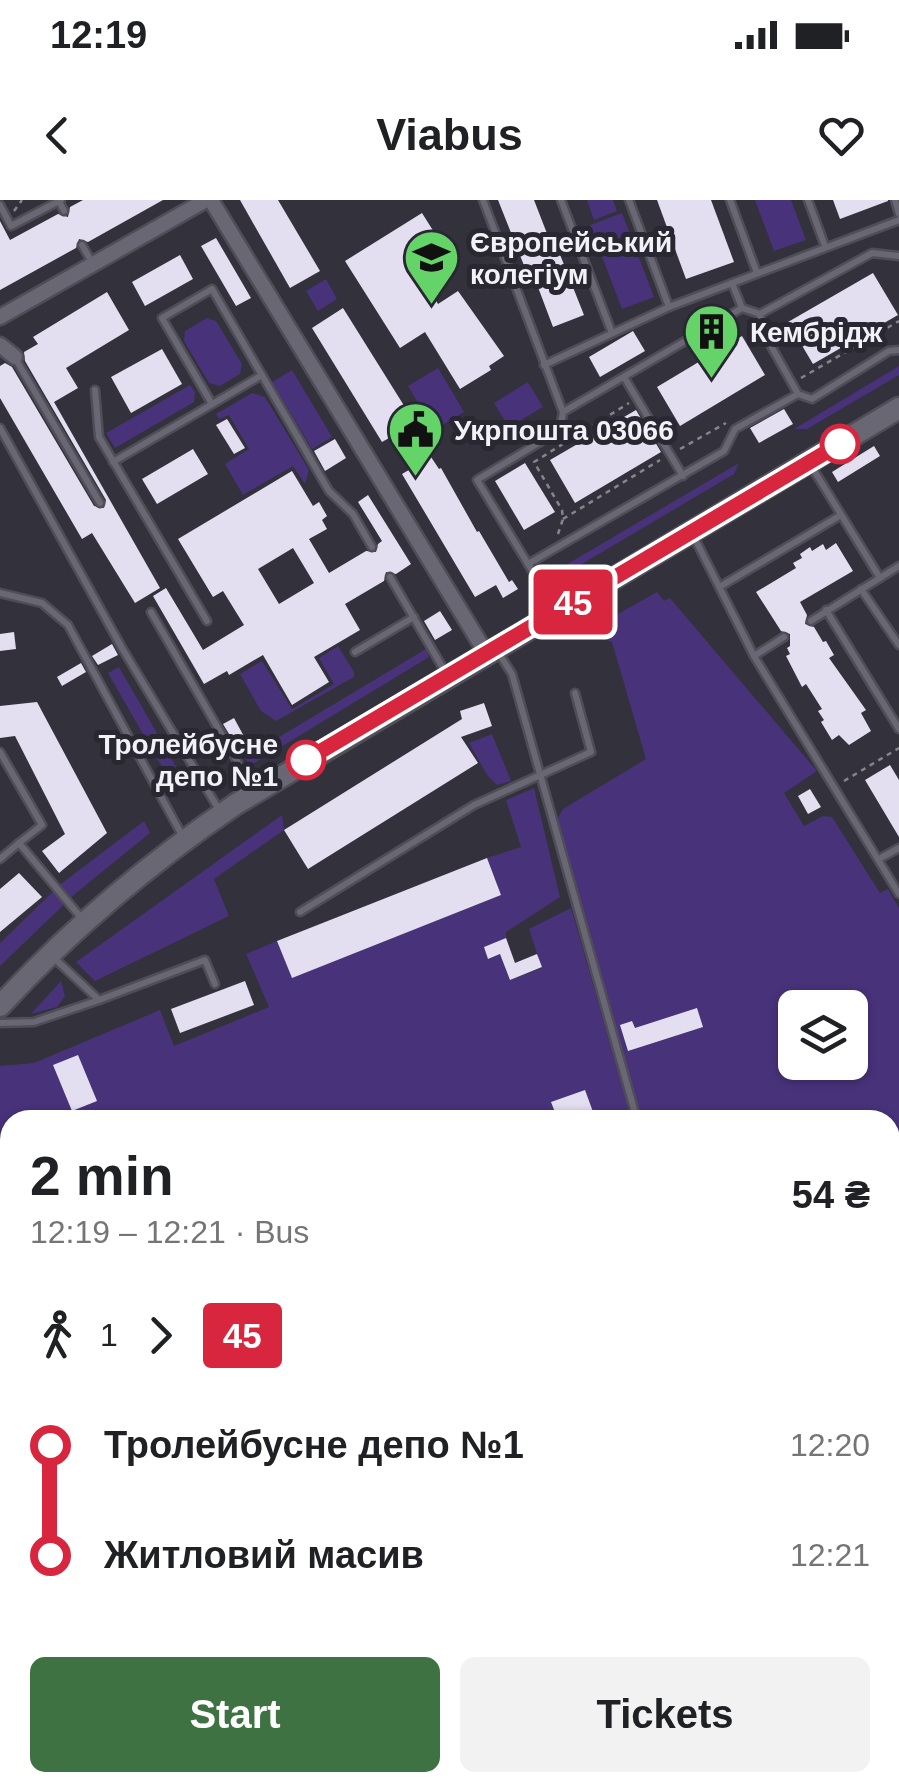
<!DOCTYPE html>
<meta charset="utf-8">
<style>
:root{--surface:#fff;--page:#f2f2f2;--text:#202124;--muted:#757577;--accent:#3f7243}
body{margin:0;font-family:Helvetica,sans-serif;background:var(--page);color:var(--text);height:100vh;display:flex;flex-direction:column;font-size:38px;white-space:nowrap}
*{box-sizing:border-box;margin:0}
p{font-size:32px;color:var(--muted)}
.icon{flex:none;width:55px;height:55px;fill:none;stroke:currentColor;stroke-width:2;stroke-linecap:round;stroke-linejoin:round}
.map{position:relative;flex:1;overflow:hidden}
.details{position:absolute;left:0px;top:910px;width:900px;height:682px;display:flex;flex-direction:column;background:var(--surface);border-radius:30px 30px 0 0;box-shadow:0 2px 8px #0004}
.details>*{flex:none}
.badge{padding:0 20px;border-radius:8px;font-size:35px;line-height:65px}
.buttons{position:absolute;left:778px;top:790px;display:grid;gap:20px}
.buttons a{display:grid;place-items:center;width:90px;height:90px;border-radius:15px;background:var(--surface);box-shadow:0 2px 8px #0004;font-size:50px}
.map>.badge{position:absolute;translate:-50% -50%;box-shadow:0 0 0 5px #fff}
.legs{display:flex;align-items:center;gap:15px;height:110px;padding:0 30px;font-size:32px}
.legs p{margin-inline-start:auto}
.summary{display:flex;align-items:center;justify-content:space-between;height:170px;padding:0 30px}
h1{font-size:55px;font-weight:700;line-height:75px}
.cta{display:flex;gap:20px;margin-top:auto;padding:20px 30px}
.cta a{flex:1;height:115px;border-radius:15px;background:var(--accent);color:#fff;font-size:40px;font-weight:700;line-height:115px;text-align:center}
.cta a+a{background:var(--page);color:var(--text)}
ul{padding:0 30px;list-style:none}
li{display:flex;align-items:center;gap:35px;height:110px;font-size:38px}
li i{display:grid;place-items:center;width:15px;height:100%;margin:0 12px;background:currentColor}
li i::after{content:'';width:25px;height:25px;margin:-12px;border:8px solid;border-radius:50%;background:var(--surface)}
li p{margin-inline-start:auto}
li:first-child i{background:linear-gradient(#0000 50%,currentColor 0)}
li:last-child i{background:linear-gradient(currentColor 50%,#0000 0)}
.status{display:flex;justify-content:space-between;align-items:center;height:70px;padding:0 50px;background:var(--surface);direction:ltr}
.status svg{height:28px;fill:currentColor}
header{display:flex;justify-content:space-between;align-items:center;height:130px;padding:0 30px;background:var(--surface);font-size:45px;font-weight:700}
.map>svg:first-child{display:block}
.green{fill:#48327a;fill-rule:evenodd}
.building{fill:#e3dff1;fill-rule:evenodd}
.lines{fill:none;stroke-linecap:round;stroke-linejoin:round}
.lane-casing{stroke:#4f4d56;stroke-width:11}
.street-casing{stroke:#4f4d56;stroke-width:19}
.secondary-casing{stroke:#4f4d56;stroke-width:25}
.path{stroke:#86858e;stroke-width:2.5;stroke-dasharray:5 5;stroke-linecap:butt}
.lane{stroke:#696774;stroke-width:6}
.street{stroke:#696774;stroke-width:14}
.secondary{stroke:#696774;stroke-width:20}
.line-1-casing{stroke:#fff;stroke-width:22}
.line-1{stroke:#d7263d;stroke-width:15}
.stop-1-dot{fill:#fff;stroke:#d7263d;stroke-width:5}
.labels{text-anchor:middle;stroke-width:10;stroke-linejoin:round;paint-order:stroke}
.poi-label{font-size:28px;font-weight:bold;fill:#f2f1f8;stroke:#292732;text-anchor:start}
.stop-label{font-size:28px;font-weight:bold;fill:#f2f1f8;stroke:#292732;text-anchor:end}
</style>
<div class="status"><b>12:19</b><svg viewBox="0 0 49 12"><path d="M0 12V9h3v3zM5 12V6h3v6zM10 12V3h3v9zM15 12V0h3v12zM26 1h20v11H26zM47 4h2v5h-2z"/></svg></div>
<header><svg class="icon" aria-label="back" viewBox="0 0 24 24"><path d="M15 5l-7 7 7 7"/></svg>Viabus<svg class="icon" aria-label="heart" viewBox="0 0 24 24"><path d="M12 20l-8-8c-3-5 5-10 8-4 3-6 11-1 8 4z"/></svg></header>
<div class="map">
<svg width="899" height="1591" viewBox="0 0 899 1591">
<rect width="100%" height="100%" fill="#33313c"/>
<g class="green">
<polygon points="587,0 613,0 617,11 594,20"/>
<polygon points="755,0 791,0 806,40 774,51"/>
<polygon points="622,13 654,97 622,109 590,25"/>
<polygon points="326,79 337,99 318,111 306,91"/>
<polygon points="207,118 216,121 242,164 240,174 220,186 209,183 184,141 185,131"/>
<polygon points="899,166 899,175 807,229 794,229"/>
<polygon points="438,168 464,212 434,230 408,186"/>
<polygon points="292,170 332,237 312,249 272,182"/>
<polygon points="528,182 543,207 509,227 494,203"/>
<polygon points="190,185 195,192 194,202 115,248 106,233"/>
<polygon points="252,193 265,197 309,270 305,284 293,266 243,295 225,264 249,249 229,215 219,219 216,214"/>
<polygon points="418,230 429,248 412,259 401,240"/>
<polygon points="739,263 734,274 560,377 547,376"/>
<path d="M657,392L664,401L670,398L817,571L784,593L804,626L823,616L832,617L880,693L888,689L899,708V1328L890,1341V920H640L557,619L563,609L646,559L612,442L584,433ZM795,808H850V862H795Z"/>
<polygon points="338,446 354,472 354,477 276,521 261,511 240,474 262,461 292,509 334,484 319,458"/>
<polygon points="426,449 429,457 251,565 244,558"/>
<polygon points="119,467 181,575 170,581 108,473"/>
<polygon points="492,534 511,581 497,585 487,575 469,543"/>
<polygon points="534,588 560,697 506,732 506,738 484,747 489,759 510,750 513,764 505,768 510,780 542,768 529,729 571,708 632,920 10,920 10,1213 0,1208 0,866 34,863 160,810 174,846 269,807 246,754 277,741 292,777 501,695 487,658 521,647 506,600"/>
<polygon points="282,615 284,630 214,679 229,716 95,781 76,762"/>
<polygon points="144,621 150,633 76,693 0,766 0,743 62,683"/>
<polygon points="61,781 65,796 57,807 31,814"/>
<polygon points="110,1582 656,1582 656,1583 617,1591 105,1591"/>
</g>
<g class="building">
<polygon points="83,0 163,0 88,42 79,39 76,48 0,90 0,21 10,40 58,14 68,17 70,7"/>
<polygon points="240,0 278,0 320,71 290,88"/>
<polygon points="498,0 534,0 553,49 557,47 584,115 553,127 530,66 525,68"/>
<polygon points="657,0 711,0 734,62 686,79"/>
<polygon points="833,0 888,0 888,1 840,19"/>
<polygon points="422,13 444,48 415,66 438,104 458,91 504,156 489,166 491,170 460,189 425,132 400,148 345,61"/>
<polygon points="216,38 251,98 236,106 201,46"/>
<polygon points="180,55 193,79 145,106 132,82"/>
<polygon points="873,73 898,115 813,164 788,122"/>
<polygon points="107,92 129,130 66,168 78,188 54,202 160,388 135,403 92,333 82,339 0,198 0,166 5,163 12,167 94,306 104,308 106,300 25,161 24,152 38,144 33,137"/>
<polygon points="343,108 413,220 414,224 382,242 312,128"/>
<polygon points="633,131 645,151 600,177 589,157"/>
<polygon points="742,136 765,175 680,226 657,187"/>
<polygon points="162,149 182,184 131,213 111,177"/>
<polygon points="784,209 793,224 759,243 750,228"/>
<polygon points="636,210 661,252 575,303 550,260"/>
<polygon points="227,219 245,248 234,254 216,225"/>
<polygon points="335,239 346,258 325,271 314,251"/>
<polygon points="874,246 880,256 838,282 832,272"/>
<polygon points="193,249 208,274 157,304 142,279"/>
<polygon points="431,257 439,269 441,268 477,332 479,331 509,382 512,380 518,389 503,398 496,385 475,397 402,274"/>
<polygon points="525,263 555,312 524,330 495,281"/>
<path d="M292,271L313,306L319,302L327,316L322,320L327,329L309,339L329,373L366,351L376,352L378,344L382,341L358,302L368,295L411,364L396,374L386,372L384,381L345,404L360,430L314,457L329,482L292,505L263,455L229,475L227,471L204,484L153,396L166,388L203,450L244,425L223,391L213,397L178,339ZM293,348L314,383L279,404L258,369Z"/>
<polygon points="836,343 853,371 800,402 807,415 805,424 814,427 823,442 826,441 834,455 829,458 866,510 861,513 871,531 849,545 839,535 832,540 821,522 824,520 818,511 822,509 806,484 802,487 786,456 790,454 787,448 790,446 790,434 781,431 756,392 796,368 793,363 802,358 800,354 810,347 812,351 823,344 826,350"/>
<polygon points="440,411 452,430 435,440 424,421"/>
<polygon points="14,432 16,449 0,451 0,434"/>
<polygon points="112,444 118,455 98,465 92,456"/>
<polygon points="81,463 86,472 62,486 57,477"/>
<polygon points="37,502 107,633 59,673 42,651 65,634 15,536 0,538 0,506"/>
<polygon points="484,503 492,526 461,537 478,563 308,669 284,630 462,519 460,511"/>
<polygon points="234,518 247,542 237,547 223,524"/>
<polygon points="890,565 899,580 899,637 865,580"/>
<polygon points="810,589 821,607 808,614 798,596"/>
<polygon points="487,658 501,695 292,778 277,741"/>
<polygon points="19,673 42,697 0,732 0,689"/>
<polygon points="506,738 515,763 537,754 542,767 510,780 500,754 488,759 484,747"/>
<polygon points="245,781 254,805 180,833 171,809"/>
<polygon points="697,808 703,827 628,851 620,825 632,821 635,828"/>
<polygon points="78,855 97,901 72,911 53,865"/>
<polygon points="585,890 596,920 558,920 551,902"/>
</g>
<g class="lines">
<defs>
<g id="lane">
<polyline points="483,0 563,212 560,230 477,280 556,410"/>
<polyline points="561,0 612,133"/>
<polyline points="629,0 669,107"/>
<polyline points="730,0 757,73"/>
<polyline points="808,0 825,46"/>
<polyline points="895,0 899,14"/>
<polyline points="59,1 64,11"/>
<polyline points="0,5 11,26 61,0"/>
<polyline points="82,45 93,64"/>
<polyline points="732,83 742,108"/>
<polyline points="760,114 762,130 798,194"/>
<polyline points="15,158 100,303"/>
<polyline points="544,165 669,107 899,20"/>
<polyline points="624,177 683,276"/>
<polyline points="95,190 99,237 207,421"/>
<polyline points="212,204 162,118 212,89 329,291 353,314 372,347"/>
<polyline points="563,212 742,108 760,114 872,53 899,56"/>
<polyline points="0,228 122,448 221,613"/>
<polyline points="113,262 262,175"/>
<polyline points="810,264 880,378"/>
<polyline points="693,335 754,456 899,694"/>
<polyline points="528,364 724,251 735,229 798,194 812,199 889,151 899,150"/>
<polyline points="390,377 447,475"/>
<polyline points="721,386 841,315"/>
<polyline points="861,389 899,445"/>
<polyline points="0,393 42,403 68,425 183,637"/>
<polyline points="826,410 899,529"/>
<polyline points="151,412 253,589"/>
<polyline points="811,421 899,366"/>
<polyline points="355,452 414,417"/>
<polyline points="498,452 512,474 637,920"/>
<polyline points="754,456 784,437"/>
<polyline points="0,552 42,625 19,643"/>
<polyline points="0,659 19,643 83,720"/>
<polyline points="879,659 899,648"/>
<polyline points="300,712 474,605 591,552 575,493"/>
<polyline points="54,758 99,800 205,760 215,784"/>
<polyline points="0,823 34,822 99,800"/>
<polyline points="0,1272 10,1303"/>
<polyline points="0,1453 10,1450"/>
<polyline points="0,1510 10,1507"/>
<polyline points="98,1591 103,1582"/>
</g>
<g id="street">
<polyline points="211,0 486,453"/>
<polyline points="0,117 206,0"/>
<polyline points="0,145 15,157"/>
</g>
<g id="secondary">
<path d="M0,806C71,729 149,663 236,604L899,208"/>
<polyline points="890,1484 899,1472"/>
<polyline points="809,1591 816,1582"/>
</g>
</defs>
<use href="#lane" class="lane-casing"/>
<use href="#street" class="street-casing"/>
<use href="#secondary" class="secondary-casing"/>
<g class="path">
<polyline points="14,11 22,0"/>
<polyline points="801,178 899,121"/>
<polyline points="680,249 726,223"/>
<polyline points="563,319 660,260"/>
<polyline points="558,334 563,319 562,310 534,262 629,203"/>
<polyline points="844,581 899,548"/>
<polyline points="0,1325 10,1355"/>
<polyline points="0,1426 10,1423"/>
<polyline points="890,1511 898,1500"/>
<polyline points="841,1582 850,1591"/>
<polyline points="876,1582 887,1591"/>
</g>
<use href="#lane" class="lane"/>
<use href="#street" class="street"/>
<use href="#secondary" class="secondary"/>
</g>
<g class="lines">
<defs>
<polyline id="line-1" points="306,560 840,244"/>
</defs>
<use href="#line-1" class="line-1-casing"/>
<use href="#line-1" class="line-1"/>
</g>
<defs>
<symbol id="school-pin" viewBox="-11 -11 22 30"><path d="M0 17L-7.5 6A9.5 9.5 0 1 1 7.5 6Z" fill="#64d468" stroke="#292732"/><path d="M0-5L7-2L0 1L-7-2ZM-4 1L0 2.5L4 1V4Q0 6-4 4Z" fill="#111"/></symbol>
<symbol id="building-pin" viewBox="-11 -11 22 30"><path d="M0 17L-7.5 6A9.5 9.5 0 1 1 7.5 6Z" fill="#64d468" stroke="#292732"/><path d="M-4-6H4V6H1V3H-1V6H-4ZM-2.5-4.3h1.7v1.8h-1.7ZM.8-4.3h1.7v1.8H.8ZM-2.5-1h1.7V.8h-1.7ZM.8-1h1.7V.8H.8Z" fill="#111"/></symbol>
<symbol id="civic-pin" viewBox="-11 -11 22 30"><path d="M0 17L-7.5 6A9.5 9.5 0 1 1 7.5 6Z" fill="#64d468" stroke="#292732"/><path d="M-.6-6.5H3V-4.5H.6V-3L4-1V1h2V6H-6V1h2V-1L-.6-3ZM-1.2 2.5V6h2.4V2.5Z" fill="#111"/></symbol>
</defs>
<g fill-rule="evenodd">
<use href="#school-pin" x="400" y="26" width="63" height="86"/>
<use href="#building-pin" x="680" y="100" width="63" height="86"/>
<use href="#civic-pin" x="384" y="198" width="63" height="86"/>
</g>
<g class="stop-1-dot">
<circle cx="840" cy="244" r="18"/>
<circle cx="306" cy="560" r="18"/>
</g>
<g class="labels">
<g class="poi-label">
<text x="470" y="52">Європейський<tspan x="470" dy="32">колегіум</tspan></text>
<text x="750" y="142">Кембрідж</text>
<text x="454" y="240">Укрпошта 03066</text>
</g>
<g class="stop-label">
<text x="278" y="554">Тролейбусне<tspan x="278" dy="32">депо №1</tspan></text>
</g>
</g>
</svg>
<div class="buttons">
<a><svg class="icon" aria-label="layers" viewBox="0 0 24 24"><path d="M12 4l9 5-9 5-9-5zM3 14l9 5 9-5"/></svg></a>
</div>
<b class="badge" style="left:573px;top:402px;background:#d7263d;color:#fff">45</b>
<section class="details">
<div class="summary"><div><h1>2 min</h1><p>12:19 – 12:21 · Bus</p></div><b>54 ₴</b></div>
<div class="legs"><svg class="icon" aria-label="walk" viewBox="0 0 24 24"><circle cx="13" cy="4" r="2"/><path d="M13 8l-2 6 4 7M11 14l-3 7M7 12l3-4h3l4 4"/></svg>1<svg class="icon" aria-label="forward" viewBox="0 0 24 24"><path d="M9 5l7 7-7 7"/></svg><b class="badge" style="background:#d7263d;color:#fff">45</b></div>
<ul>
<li><i style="color:#d7263d"></i><b>Тролейбусне депо №1</b><p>12:20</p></li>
<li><i style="color:#d7263d"></i><b>Житловий масив</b><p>12:21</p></li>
</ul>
<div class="cta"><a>Start</a><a>Tickets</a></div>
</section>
</div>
